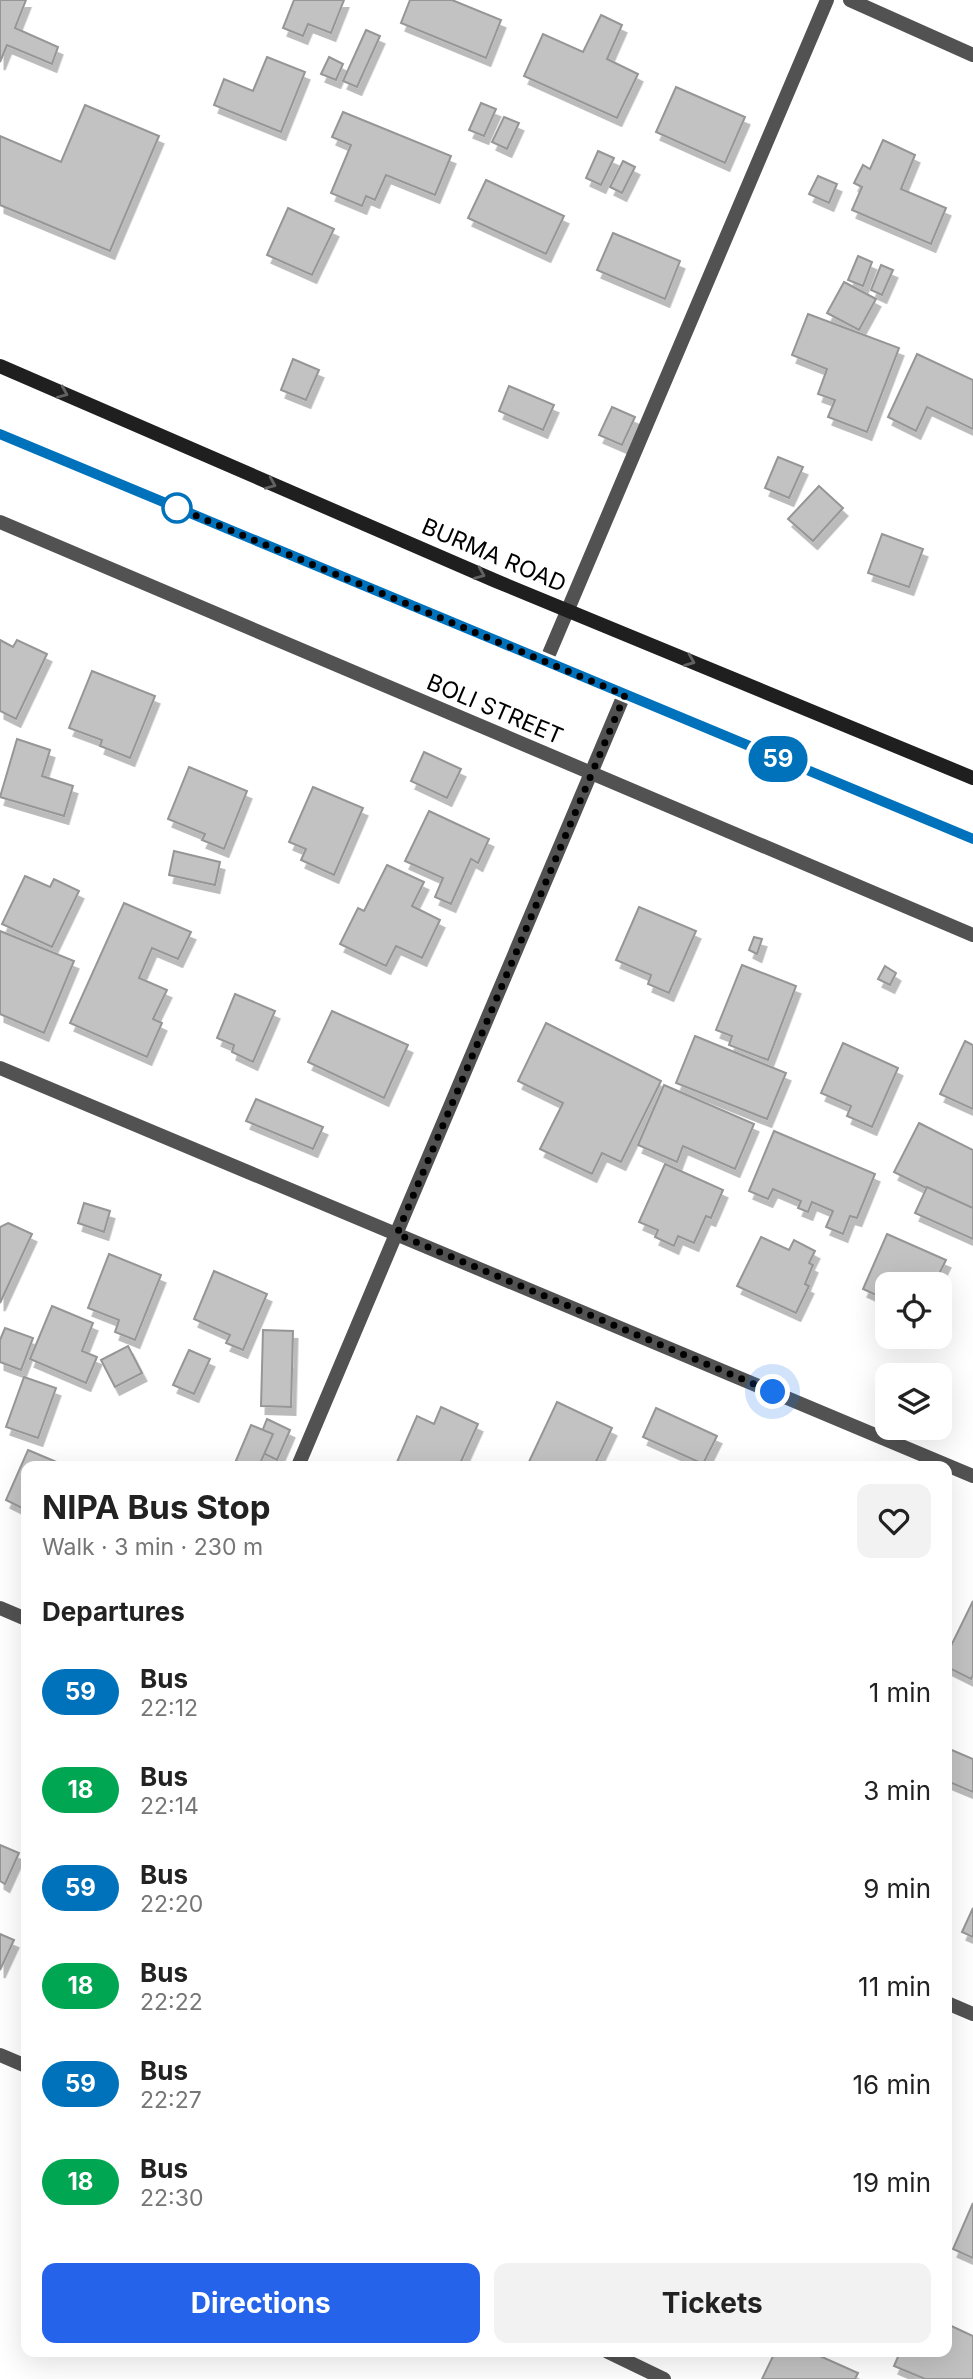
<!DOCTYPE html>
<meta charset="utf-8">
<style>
:root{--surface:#fff;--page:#f2f2f2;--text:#222;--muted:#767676;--accent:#2563eb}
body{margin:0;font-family:Inter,sans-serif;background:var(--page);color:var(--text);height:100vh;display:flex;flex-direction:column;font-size:26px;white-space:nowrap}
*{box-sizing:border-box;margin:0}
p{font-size:23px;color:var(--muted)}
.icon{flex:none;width:38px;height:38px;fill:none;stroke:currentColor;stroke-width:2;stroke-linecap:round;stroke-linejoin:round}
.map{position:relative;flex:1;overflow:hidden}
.panel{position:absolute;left:21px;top:1461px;width:931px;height:896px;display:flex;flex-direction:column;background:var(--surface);border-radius:14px;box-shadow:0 7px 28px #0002}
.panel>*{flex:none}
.badge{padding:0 14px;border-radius:23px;font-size:24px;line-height:46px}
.fabs{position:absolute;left:875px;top:1272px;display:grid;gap:14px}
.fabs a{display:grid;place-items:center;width:77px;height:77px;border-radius:14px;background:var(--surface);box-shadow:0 7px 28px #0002;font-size:35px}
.you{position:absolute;width:35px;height:35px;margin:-18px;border:5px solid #fff;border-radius:50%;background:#1a73e8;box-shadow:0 0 0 10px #1a73e833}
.map>.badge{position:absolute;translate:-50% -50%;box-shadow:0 0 0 4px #fff}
h2{padding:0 21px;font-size:26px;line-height:63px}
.round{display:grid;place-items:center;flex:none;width:74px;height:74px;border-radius:14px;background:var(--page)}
.summary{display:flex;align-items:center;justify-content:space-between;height:119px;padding:0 21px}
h1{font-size:33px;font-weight:700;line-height:52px}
.primary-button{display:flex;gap:14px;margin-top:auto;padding:14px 21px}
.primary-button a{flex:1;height:80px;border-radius:14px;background:var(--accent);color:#fff;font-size:28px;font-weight:700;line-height:80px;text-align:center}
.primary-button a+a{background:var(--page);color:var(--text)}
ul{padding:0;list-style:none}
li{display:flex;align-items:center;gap:21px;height:98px;padding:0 21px}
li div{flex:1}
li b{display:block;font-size:26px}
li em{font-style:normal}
li .badge{min-width:77px;font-weight:700;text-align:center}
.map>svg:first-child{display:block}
.building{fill:#c2c2c2;stroke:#969696;stroke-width:2;filter:url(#shadow)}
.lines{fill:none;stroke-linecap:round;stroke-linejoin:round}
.street{stroke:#525252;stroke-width:14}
.secondary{stroke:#1f1f1f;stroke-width:14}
.oneway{stroke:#626262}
.line-casing{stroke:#fff;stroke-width:16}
.line{stroke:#0072bc;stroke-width:10}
.walk{stroke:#000;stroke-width:7;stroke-dasharray:0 12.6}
.stop-dot{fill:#fff;stroke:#0072bc;stroke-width:3.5}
.labels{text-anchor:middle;stroke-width:6;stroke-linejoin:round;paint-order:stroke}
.street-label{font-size:23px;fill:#000;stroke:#fff}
</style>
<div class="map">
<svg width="973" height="2379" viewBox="0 0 973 2379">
<defs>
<filter id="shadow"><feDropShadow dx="4.5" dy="8" stdDeviation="0" flood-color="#0004"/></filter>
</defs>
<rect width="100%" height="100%" fill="#fff"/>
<g class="building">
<polygon points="0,0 26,0 15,28 58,47 52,64 7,45 0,62"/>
<polygon points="294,0 344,0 331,33 308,24 303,36 283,28"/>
<polygon points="410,0 452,0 501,20 486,58 401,23"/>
<polygon points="601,15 622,25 607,59 638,74 617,118 524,76 543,34 583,52"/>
<polygon points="366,30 380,36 357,87 343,81"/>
<polygon points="267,57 305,72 281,132 214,105 224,79 253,91"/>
<polygon points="329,57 343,64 336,80 321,74"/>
<polygon points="676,87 745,117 725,163 656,132"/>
<polygon points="481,103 496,109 484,136 469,130"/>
<polygon points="85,105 159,136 110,251 0,205 0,136 61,162"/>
<polygon points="343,112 451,156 435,195 386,175 375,200 366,196 362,206 331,193 351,145 332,137"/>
<polygon points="504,117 519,123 507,149 492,142"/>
<polygon points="883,140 915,155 901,189 946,208 931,244 852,210 862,187 854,183 863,165 870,169"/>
<polygon points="598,151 614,158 601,185 586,178"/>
<polygon points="623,161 635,167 622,193 610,187"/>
<polygon points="818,176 837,184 829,203 809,194"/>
<polygon points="486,180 564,216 546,254 468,218"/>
<polygon points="288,208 334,229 312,275 267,255"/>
<polygon points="613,233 680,261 665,299 597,270"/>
<polygon points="858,256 872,262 863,286 848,280"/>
<polygon points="881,265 893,270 882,295 871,290"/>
<polygon points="844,282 876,299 859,330 827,313"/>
<polygon points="808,314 899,348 867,432 828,417 835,400 818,394 827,369 792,355"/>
<polygon points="917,354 973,380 973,429 927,407 916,431 888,417"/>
<polygon points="293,359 319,370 306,400 281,390"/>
<polygon points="509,386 554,405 543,430 499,411"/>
<polygon points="612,407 635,417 622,445 599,435"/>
<polygon points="778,457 803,467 789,498 765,488"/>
<polygon points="819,486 843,508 813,541 788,519"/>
<polygon points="882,534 923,549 909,587 868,573"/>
<polygon points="0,640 13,647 17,640 47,654 16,719 0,711"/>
<polygon points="92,671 155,696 130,758 100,746 102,740 69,728"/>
<polygon points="17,739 50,750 42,776 73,786 64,816 0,797"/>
<polygon points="424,752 461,769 447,798 411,781"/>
<polygon points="189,767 247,791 224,849 202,840 205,834 168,819"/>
<polygon points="313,787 363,808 334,875 301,860 306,849 289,842"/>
<polygon points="429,811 489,839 478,863 471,859 451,904 435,897 443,878 405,861"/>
<polygon points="174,851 220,862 215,885 169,875"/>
<polygon points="387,865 424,882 412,906 440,920 422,958 396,946 386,966 340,944 358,908 364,911"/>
<polygon points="25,876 50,887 54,879 79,891 52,947 2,924"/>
<polygon points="124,903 191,932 178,959 152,948 139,978 167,990 153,1019 162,1023 147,1057 70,1023"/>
<polygon points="639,907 696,931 669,993 648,984 651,975 616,960"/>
<polygon points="0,931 74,961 44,1033 0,1014"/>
<polygon points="754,937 762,939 757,954 749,950"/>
<polygon points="742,965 796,986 768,1060 729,1045 732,1036 716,1030"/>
<polygon points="885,966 896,973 890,985 878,979"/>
<polygon points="235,994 275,1011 253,1062 232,1052 234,1045 217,1038"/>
<polygon points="332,1011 408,1045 384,1098 308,1062"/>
<polygon points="546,1023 661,1081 621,1162 602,1153 592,1174 540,1149 563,1103 518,1081"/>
<polygon points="695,1036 786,1073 767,1119 676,1083"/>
<polygon points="965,1041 973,1045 973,1109 940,1094"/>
<polygon points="843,1043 898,1068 872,1127 847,1116 851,1106 821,1093"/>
<polygon points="664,1085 754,1124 735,1169 683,1146 677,1162 638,1145"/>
<polygon points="256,1099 323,1127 313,1149 246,1121"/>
<polygon points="919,1123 973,1150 973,1211 894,1172"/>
<polygon points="774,1131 875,1174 857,1218 850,1216 843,1234 826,1227 833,1211 812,1202 808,1212 798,1208 801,1201 773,1189 768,1199 749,1191"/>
<polygon points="665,1164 723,1190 711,1218 706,1216 694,1243 678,1236 674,1246 655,1237 658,1230 639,1222"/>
<polygon points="927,1187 973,1208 973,1239 915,1213"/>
<polygon points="84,1203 110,1211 104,1232 78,1223"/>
<polygon points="8,1223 32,1234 0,1303 0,1227"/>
<polygon points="887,1234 946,1260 934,1284 887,1284 887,1300 863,1289"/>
<polygon points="761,1237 789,1250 794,1240 815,1251 809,1263 813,1265 805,1284 809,1286 796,1313 737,1286"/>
<polygon points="109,1254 161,1275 135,1340 115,1332 119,1320 88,1308"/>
<polygon points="214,1271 267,1294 243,1350 226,1343 230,1335 194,1319"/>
<polygon points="52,1306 93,1323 82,1351 97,1357 86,1383 30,1359"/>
<polygon points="5,1328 33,1338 21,1370 0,1362 0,1340"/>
<polygon points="263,1330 293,1331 291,1407 261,1406"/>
<polygon points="128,1346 142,1373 115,1387 101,1360"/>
<polygon points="189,1350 210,1359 194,1394 173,1385"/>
<polygon points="24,1377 56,1388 38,1438 6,1427"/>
<polygon points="557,1402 612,1428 594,1466 527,1466"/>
<polygon points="441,1407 478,1424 459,1466 407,1466 397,1462 417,1416 434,1424"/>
<polygon points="656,1408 717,1436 703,1464 643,1437"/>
<polygon points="267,1419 290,1430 277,1460 255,1449"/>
<polygon points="251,1425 273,1434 259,1466 243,1466 235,1463"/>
<polygon points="28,1450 66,1466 26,1466 26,1510 6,1500"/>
<polygon points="973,1601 973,1675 971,1679 947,1667 947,1654"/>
<polygon points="947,1748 973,1759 973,1792 947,1781"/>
<polygon points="0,1845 19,1853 5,1884 0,1881"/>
<polygon points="973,1908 973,1937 962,1932"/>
<polygon points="0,1934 14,1940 0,1970"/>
<polygon points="973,2203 973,2258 953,2249"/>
<polygon points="947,2324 973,2336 973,2379 925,2379 894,2366 900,2352 947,2352"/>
<polygon points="775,2352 811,2352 858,2373 855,2379 762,2379"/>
</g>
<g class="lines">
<g class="street">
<polyline points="850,0 973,55"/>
<polyline points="0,522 973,935"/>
<polyline points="546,661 827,0"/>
<polyline points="0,1068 973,1476"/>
<polyline points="298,1466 624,695"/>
<polyline points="0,1608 26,1619"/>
<polyline points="947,2003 973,2014"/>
<polyline points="0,2055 26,2066"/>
<polyline points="608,2352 664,2379"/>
</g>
<g class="secondary">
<polyline points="0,366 496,581 973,778"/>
<polyline points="0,434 973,839"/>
</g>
</g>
<defs><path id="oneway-chevron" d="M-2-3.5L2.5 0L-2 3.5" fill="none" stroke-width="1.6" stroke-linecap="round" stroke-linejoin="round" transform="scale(1.75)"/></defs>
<g class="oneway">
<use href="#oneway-chevron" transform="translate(63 393) rotate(23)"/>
<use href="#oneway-chevron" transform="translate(271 484) rotate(23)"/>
<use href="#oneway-chevron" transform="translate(480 574) rotate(23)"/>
<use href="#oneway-chevron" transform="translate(690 661) rotate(22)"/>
</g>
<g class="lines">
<defs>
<polyline id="line" points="0,434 973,839"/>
</defs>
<use href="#line" class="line-casing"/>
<use href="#line" class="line"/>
<polyline class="walk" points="177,508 175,507 625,695 397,1234 773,1392"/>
</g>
<circle class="stop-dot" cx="177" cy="508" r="14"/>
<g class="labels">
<g class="street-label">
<text transform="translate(494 555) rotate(23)" y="8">BURMA ROAD</text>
<text transform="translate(495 709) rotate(23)" y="8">BOLI STREET</text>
</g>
</g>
</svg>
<div class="fabs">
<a><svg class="icon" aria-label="locate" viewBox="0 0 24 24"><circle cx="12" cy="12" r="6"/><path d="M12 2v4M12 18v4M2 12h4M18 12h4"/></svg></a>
<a><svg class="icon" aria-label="layers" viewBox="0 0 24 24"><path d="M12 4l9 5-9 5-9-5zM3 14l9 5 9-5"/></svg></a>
</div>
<div class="you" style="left:773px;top:1392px"></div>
<b class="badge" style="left:778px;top:759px;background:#0072bc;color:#fff">59</b>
<section class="panel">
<div class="summary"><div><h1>NIPA Bus Stop</h1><p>Walk · 3 min · 230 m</p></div><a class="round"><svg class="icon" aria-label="heart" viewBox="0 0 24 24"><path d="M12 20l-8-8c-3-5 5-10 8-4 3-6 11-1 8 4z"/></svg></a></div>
<h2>Departures</h2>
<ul>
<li><span class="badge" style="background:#0072bc;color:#fff">59</span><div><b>Bus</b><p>22:12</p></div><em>1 min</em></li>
<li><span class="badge" style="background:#00a651;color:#fff">18</span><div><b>Bus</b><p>22:14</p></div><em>3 min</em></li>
<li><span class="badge" style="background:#0072bc;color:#fff">59</span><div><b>Bus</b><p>22:20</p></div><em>9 min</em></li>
<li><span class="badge" style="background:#00a651;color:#fff">18</span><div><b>Bus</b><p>22:22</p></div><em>11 min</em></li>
<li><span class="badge" style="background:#0072bc;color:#fff">59</span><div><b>Bus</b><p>22:27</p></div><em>16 min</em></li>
<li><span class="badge" style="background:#00a651;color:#fff">18</span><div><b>Bus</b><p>22:30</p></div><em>19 min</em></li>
</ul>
<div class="primary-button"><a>Directions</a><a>Tickets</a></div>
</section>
</div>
